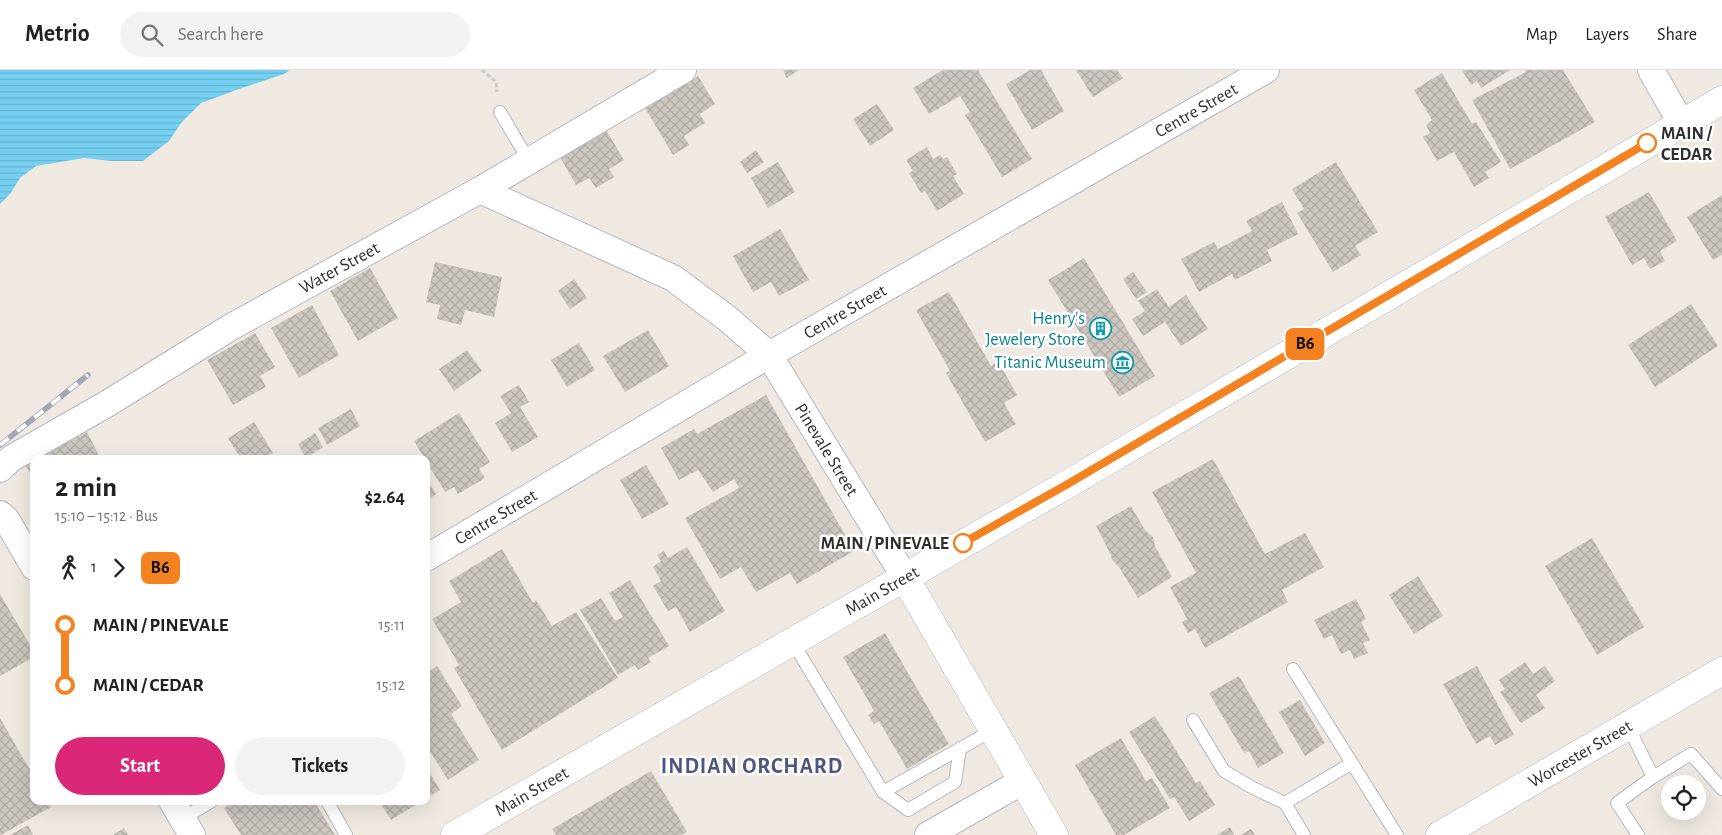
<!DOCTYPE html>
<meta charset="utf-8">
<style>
:root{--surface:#fff;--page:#f2f2f2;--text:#222;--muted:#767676;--line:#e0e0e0;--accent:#db2777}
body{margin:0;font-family:"Alegreya Sans",sans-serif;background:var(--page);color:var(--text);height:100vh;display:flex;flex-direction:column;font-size:19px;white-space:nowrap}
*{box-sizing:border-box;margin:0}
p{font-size:16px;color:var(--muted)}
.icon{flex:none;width:28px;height:28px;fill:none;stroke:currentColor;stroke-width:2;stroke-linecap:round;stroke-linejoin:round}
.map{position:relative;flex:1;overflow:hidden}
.panel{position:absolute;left:30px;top:385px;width:400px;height:350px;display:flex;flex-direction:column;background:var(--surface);border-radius:10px;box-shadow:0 5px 20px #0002}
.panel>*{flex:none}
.badge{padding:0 10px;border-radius:8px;font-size:18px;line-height:32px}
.tools{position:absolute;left:1661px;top:705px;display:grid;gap:10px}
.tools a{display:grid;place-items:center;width:45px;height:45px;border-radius:50%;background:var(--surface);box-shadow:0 5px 20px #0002;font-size:25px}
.map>.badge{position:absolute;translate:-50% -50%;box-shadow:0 0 0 2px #fff}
.legs{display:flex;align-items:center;gap:8px;height:55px;padding:0 25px;font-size:16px}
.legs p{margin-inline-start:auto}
.summary{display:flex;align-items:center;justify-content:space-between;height:85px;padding:0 25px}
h1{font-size:28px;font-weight:600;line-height:38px}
.cta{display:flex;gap:10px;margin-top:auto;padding:10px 25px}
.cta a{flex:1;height:58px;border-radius:30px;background:var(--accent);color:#fff;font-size:20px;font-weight:600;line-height:58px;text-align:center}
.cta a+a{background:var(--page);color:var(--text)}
ul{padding:0 25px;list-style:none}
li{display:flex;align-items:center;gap:18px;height:60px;font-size:19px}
li i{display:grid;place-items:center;width:8px;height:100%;margin:0 6px;background:currentColor}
li i::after{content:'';width:12px;height:12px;margin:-6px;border:4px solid;border-radius:50%;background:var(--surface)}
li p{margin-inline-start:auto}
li:first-child i{background:linear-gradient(#0000 50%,currentColor 0)}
li:last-child i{background:linear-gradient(currentColor 50%,#0000 0)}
header{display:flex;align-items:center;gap:30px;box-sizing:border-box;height:70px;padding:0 25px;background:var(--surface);border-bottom:1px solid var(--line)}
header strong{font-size:24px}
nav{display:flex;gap:28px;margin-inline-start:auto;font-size:18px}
.search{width:350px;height:45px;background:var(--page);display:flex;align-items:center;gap:12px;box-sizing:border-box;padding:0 18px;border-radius:28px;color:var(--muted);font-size:19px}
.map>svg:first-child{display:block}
.water{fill:url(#water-rules)}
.building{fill:url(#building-cross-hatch)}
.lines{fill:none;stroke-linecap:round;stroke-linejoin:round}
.lane-casing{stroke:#b4b7c1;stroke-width:14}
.street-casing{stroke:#b4b7c1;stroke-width:28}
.secondary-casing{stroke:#b4b7c1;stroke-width:29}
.path{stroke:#c9c9c9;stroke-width:3;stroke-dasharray:4 2.5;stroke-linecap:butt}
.lane{stroke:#fff;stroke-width:12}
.street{stroke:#fff;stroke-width:26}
.secondary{stroke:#fff;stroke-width:28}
.rail-casing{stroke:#a3a6b8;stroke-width:5.5}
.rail{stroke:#fff;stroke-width:4;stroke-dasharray:11;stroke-linecap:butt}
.line-1-casing{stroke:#fff;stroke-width:11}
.line-1{stroke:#f58220;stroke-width:8}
.stop-1-dot{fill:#fff;stroke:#f58220;stroke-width:2.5}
.labels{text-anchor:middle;stroke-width:5;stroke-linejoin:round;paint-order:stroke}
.street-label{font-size:18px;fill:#2e2e2e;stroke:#fff}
.stop-label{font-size:18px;font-weight:bold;fill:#2e2e2e;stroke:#fff;text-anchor:start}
.culture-label{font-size:18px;fill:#0d838f;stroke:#fff;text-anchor:end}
.district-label{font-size:22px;font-weight:bold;letter-spacing:1px;fill:#4d5680;stroke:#fff}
</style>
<header>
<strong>Metrio</strong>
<div class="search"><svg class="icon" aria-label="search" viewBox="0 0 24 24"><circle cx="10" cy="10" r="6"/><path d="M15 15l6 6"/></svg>Search here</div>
<nav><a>Map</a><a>Layers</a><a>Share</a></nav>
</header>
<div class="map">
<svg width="1722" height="765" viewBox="0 0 1722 765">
<defs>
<pattern id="water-rules" width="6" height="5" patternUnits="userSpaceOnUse" patternTransform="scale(1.25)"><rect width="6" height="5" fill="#75cff0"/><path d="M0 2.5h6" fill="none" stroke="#66b2ce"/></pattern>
<pattern id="building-cross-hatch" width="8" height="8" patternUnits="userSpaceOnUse" patternTransform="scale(1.25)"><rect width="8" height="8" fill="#cbc7bf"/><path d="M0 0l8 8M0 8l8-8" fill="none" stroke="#afaba4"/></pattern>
</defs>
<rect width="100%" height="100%" fill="#efe9e1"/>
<polygon class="water" points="0,0 290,0 284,4 239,19 201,33 181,53 169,71 143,91 112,91 84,88 36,96 20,108 10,124 0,134"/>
<g class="building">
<polygon points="783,0 799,0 787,8"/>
<polygon points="943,0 978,0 1032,89 1002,107 965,45 970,42 960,26 929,44 913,18"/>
<polygon points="1030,0 1041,0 1064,41 1032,60 1006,14"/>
<polygon points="1076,0 1117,0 1123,8 1093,27"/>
<polygon points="1462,0 1510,0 1481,18 1477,11 1471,15"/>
<polygon points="1525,0 1563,0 1595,52 1510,99 1472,30 1526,2"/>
<polygon points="1442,3 1472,54 1476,52 1501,92 1485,102 1489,108 1474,117 1454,82 1437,91 1423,67 1430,63 1426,55 1432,50 1414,20"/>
<polygon points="698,6 715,34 700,44 705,53 684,66 689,75 673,85 645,38"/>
<polygon points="877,34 894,60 870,76 853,49"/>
<polygon points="606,60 624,90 609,99 614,107 596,118 589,108 576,115 560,87"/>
<polygon points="927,77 933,89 940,85 943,89 947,87 957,104 953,106 964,124 937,141 925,121 921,123 909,103 913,101 906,90"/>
<polygon points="756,80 764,92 747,103 740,92"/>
<polygon points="778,92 795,122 768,138 751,108"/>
<polygon points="1336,92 1378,162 1355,176 1361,185 1333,202 1297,143 1304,139 1292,119"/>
<polygon points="1649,122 1677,171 1660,181 1665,191 1650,199 1644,188 1632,195 1605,147"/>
<polygon points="1722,125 1722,185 1713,190 1687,147"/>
<polygon points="1282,132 1298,164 1267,180 1272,191 1235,210 1232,204 1199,222 1181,189 1214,172 1218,179 1252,161 1246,151"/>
<polygon points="780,159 809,210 779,226 771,212 753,222 733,186"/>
<polygon points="1084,188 1155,306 1119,327 1048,210"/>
<polygon points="435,192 502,207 494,247 465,240 461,255 437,249 440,235 426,232"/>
<polygon points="370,198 398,248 358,271 330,221"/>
<polygon points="1133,202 1147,222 1136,229 1123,209"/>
<polygon points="574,209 587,228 570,239 558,221"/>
<polygon points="1157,219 1169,237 1186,225 1208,259 1181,276 1165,252 1143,266 1132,249 1145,241 1138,231"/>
<polygon points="949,222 991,296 998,291 1017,325 1004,333 1016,354 985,372 946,303 950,301 916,240"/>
<polygon points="1691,234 1718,276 1655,317 1628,275"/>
<polygon points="312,235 339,285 299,308 271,258"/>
<polygon points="648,260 669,296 625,322 603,286"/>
<polygon points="255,263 275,297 260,306 266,317 233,335 207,290"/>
<polygon points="579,273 595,300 567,317 551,290"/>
<polygon points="467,280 482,301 454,321 439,299"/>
<polygon points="519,315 529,332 520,337 538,367 512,382 495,353 511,343 500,326"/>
<polygon points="766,325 854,481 797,514 790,503 756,522 741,497 720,509 685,448 739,418 734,409 713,422 698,400 679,410 661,378 694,359 697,364"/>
<polygon points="351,339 360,356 327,375 318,358"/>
<polygon points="459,343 490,392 479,399 485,408 458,424 454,417 445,422 426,391 426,389 425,389 414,371"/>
<polygon points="254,352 273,383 263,389 241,389 228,368"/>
<polygon points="87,362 101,389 36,389"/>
<polygon points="315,363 323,377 306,388 298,374"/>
<polygon points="1213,389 1265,484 1305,463 1324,497 1282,520 1288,532 1205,578 1195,559 1188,563 1182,552 1187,549 1170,517 1196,503 1152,422"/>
<polygon points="34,390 34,410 25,394"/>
<polygon points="646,395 669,434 642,449 620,410"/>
<polygon points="426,408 436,424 426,431"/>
<polygon points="1131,436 1145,460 1153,467 1155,476 1172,507 1138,528 1119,497 1112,490 1110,483 1096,456"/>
<polygon points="1592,468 1644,557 1597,585 1545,496"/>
<polygon points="687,477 725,541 690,562 676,537 668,541 653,516 661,511 653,497 661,491 657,485 664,481 668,488"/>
<polygon points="502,479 533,533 536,530 552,556 576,542 618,608 502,680 454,598 459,595 432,549 461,532 449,511"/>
<polygon points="1418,506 1443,546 1414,564 1389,525"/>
<polygon points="630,510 669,576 648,588 651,592 638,600 635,595 618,605 580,540 601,528 615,551 623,547 609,523"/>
<polygon points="0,524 34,582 34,587 0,606"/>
<polygon points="1356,529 1366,549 1361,552 1370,570 1363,573 1368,583 1354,589 1350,580 1341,584 1332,565 1324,569 1314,550"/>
<polygon points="885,563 949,674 907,699 879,651 874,654 868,645 874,641 843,587"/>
<polygon points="1525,592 1533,604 1545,596 1555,611 1536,625 1545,638 1521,653 1500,622 1505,619 1499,610"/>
<polygon points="437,596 462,636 451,644 479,690 448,710 426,675 426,603"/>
<polygon points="1477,596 1514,665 1495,675 1490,666 1476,674 1443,614"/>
<polygon points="1239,606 1284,683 1258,698 1249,681 1244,683 1209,623"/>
<polygon points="1300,630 1325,673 1305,686 1279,642"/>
<polygon points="1155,646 1196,713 1200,711 1215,735 1189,751 1174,727 1170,729 1129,662"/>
<polygon points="0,648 34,707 34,731 48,731 51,737 1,765 0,765"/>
<polygon points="1121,668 1146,711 1152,708 1170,738 1124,765 1116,765 1075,695"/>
<polygon points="426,697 440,720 426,728"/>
<polygon points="651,701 687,762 681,765 556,765 552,759"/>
<polygon points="235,731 314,731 335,765 241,765 224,738"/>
<polygon points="379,731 422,731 391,750"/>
<polygon points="28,755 33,765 10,765"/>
<polygon points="1230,757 1234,765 1217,765"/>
<polygon points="124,758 128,765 113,765"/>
<polygon points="1251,759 1255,765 1241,765"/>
</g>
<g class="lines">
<defs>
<g id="lane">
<polyline points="500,42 529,91"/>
<polyline points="792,571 883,722 908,740 955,712 960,678"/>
<polyline points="1293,599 1397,765"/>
<polyline points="1193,650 1224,701 1253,718 1285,733"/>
<polyline points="1628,656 1653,707"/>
<polyline points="883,722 993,660"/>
<polyline points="327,731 346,765"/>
<polyline points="182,749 212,731"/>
<polyline points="1304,765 1285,733 1352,693"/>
<polyline points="1638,765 1617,733 1653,707 1691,684 1722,719"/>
</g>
<g id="street">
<polyline points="1651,0 1681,53"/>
<path id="s1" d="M480,120L673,208L728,249L769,285L904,506"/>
<path id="s2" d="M0,399L12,388L105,335L231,257L480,120L683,0"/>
<polyline points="0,444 6,449 34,497"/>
<path id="s3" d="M426,488L769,285L1266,0"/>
<polyline points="172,731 192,765"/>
<polyline points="928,765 1023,711"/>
</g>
<g id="secondary">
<polyline points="904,506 1054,765"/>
<path id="s4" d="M455,765L1066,415L1722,30"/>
<path id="s5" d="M1440,765L1722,601"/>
</g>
</defs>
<use href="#lane" class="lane-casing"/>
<use href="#street" class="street-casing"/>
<use href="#secondary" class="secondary-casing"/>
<polyline class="path" points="482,0 496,12 497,22"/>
<use href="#lane" class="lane"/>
<use href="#street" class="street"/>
<use href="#secondary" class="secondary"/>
<defs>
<polyline id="rail" points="0,375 88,305"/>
</defs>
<use href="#rail" class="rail-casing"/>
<use href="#rail" class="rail"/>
</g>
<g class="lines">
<defs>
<polyline id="line-1" points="963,473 1066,415 1647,73"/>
</defs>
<use href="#line-1" class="line-1-casing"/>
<use href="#line-1" class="line-1"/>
</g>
<defs>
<symbol id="building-ring" viewBox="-11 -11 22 22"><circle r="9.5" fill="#fff" stroke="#0f9aa8" stroke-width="1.5"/><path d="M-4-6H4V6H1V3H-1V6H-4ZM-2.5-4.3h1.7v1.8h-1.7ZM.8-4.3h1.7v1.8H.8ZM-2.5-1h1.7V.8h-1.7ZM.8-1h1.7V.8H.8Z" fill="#0f9aa8"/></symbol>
<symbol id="museum-ring" viewBox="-11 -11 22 22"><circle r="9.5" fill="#fff" stroke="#0f9aa8" stroke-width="1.5"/><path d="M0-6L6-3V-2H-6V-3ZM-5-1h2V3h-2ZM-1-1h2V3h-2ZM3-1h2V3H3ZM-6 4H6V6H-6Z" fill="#0f9aa8"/></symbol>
</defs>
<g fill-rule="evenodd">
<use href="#building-ring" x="1088" y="246" width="25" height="25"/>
<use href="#museum-ring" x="1110" y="280" width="25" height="25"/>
</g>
<g class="stop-1-dot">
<circle cx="1647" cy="73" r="9"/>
<circle cx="963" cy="473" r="9"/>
</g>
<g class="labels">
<g class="street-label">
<text dy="6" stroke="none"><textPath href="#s3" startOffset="891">Centre Street</textPath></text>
<text dy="6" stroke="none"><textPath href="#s2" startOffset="395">Water Street</textPath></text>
<text dy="6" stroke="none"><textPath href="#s3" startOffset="486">Centre Street</textPath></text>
<text dy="6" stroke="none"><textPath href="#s1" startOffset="446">Pinevale Street</textPath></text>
<text dy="6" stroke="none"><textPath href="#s3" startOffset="81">Centre Street</textPath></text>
<text dy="6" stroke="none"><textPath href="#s4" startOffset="492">Main Street</textPath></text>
<text dy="6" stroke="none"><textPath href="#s5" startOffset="162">Worcester Street</textPath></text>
<text dy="6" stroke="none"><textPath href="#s4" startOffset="88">Main Street</textPath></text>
</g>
<g class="stop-label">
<text x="1661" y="69">MAIN /<tspan x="1661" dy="21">CEDAR</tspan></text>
<text x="949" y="479" text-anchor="end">MAIN / PINEVALE</text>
</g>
<g class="culture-label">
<text x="1085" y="254">Henry's<tspan x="1085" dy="21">Jewelery Store</tspan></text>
<text x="1106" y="298">Titanic Museum</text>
</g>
<g class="district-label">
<text x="752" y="703">INDIAN ORCHARD</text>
</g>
</g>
</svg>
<div class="tools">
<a><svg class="icon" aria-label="locate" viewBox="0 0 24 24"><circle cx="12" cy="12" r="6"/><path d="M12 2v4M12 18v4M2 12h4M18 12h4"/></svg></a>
</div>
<b class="badge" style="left:1305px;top:274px;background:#f58220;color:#111">B6</b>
<section class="panel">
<div class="summary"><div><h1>2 min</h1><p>15:10 – 15:12 · Bus</p></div><b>$2.64</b></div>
<div class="legs"><svg class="icon" aria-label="walk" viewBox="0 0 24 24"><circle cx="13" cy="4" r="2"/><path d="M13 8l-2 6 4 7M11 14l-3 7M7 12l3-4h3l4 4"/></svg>1<svg class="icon" aria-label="forward" viewBox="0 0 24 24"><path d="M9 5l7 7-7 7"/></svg><b class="badge" style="background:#f58220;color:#111">B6</b></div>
<ul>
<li><i style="color:#f58220"></i><b>MAIN / PINEVALE</b><p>15:11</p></li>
<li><i style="color:#f58220"></i><b>MAIN / CEDAR</b><p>15:12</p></li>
</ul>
<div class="cta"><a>Start</a><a>Tickets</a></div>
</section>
</div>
